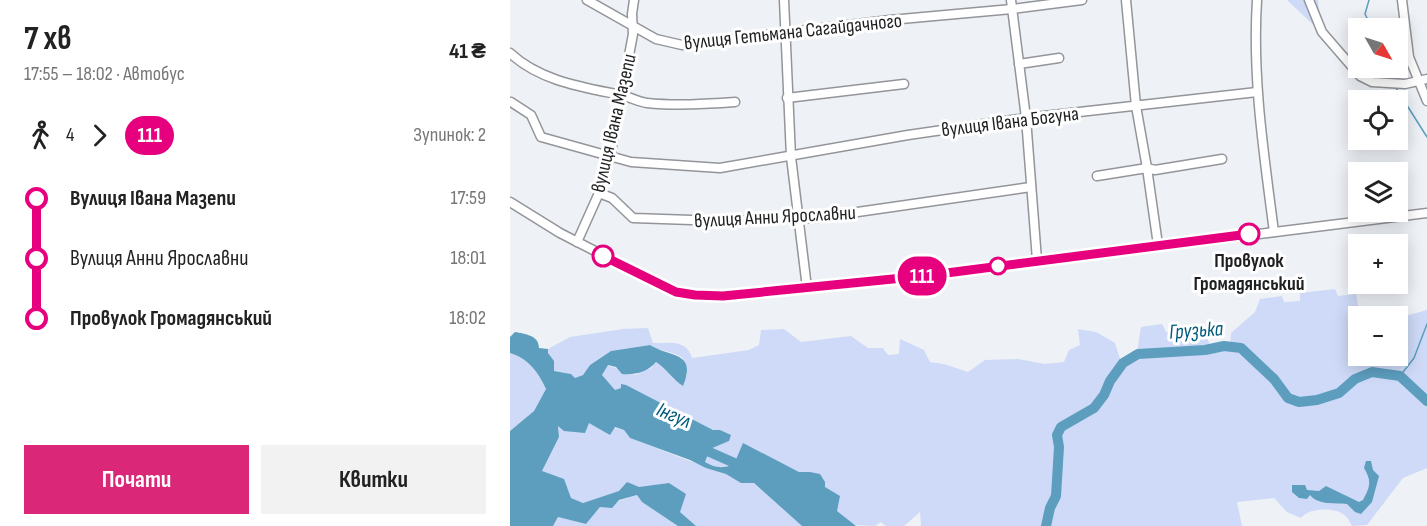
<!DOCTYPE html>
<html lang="uk">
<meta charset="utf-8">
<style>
:root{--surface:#fff;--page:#f2f2f2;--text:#222;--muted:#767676;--accent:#db2777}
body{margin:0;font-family:"Sofia Sans Condensed",sans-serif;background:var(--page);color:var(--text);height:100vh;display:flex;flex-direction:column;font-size:22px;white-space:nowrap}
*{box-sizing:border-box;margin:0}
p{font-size:20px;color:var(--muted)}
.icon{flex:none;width:33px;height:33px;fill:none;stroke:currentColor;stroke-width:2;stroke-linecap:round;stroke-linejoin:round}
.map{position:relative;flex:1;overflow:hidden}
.drawer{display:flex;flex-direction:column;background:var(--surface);width:510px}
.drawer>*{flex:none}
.badge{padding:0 12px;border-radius:20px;font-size:21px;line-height:39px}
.needle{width:39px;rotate:129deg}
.controls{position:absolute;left:838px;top:18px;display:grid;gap:12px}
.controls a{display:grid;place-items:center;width:60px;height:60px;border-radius:0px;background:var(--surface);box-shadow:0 3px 15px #0003;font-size:30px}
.map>.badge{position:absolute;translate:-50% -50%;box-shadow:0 0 0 3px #fff}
.legs{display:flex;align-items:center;gap:9px;height:66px;padding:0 24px;font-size:20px}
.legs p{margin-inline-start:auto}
.overview{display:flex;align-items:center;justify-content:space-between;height:102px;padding:0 24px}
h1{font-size:33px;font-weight:700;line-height:45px}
.action{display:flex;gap:12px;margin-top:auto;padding:12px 24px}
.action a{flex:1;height:69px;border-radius:0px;background:var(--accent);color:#fff;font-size:24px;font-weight:700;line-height:69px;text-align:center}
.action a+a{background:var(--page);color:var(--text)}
ul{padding:0 24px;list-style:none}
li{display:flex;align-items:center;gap:21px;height:60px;font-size:22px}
li i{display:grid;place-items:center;width:9px;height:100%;margin:0 8px;background:currentColor}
li i::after{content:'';width:15px;height:15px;margin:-8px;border:4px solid;border-radius:50%;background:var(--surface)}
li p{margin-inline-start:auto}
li:first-child i{background:linear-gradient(#0000 50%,currentColor 0)}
li:last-child i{background:linear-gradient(currentColor 50%,#0000 0)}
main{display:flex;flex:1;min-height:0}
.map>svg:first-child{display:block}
.green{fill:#cedaf7}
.water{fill:#5d9ebf}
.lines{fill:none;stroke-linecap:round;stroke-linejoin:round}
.stream{stroke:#5d9ebf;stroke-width:1.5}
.river{stroke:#5d9ebf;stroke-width:10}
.minor-casing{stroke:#93959a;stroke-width:11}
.minor{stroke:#fff;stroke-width:8}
.line-1-casing{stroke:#fff;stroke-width:14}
.line-1{stroke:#e6007e;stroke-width:9}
.stop-1-dot{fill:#fff;stroke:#e6007e;stroke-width:3}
.labels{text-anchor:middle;stroke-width:6;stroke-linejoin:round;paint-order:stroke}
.street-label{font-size:20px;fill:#1e1f21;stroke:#fefefe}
.stop-label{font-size:20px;font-weight:bold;fill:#1e1f21;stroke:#fefefe}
.water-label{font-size:21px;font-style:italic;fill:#015b7c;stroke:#fefefe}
</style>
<main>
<section class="drawer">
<div class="overview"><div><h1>7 хв</h1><p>17:55 – 18:02 · Автобус</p></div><b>41 ₴</b></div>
<div class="legs"><svg class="icon" aria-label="walk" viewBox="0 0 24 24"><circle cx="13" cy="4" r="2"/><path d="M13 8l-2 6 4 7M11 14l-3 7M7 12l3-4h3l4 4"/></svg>4<svg class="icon" aria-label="forward" viewBox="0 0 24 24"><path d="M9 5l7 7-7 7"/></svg><b class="badge" style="background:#e6007e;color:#fff">111</b><p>Зупинок: 2</p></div>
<ul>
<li><i style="color:#e6007e"></i><b>Вулиця Івана Мазепи</b><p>17:59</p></li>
<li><i style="color:#e6007e"></i><span>Вулиця Анни Ярославни</span><p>18:01</p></li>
<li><i style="color:#e6007e"></i><b>Провулок Громадянський</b><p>18:02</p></li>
</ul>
<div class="action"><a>Почати</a><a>Квитки</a></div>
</section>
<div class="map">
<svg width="917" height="526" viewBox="0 0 917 526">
<rect width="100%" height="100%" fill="#eef1f6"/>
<g class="green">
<polygon points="777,0 808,0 812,33"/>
<path d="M825,289L828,296L846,294L850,316L849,356H888V318L917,310V468L893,478L857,525L842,526C840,522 837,516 833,514C824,507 798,508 791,518L777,512L764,498L727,502L732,526H411L410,512L394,526H376L371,522L365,526L343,525L327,511L315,487L300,472H289L233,444L224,464C212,469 206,468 195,462L200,449L219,441L210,430H203L111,388L105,390L92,375L97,365L125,375L141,368L146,362L156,369L164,380L177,376L173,358C163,351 151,352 140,345L101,351L80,365L73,375L65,378L61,374L44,371C44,361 38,356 38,349L60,337L113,329L138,328L143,343C159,343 177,339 182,358L239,350L249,345L251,330L274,329L291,342L341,336L358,348H373L378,355L389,354L390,339L414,350L420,362L434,364L458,372L475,360L508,359L535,364L554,362L559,350L570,345L568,329L586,332L605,343L611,362L627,352L631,327L652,324L656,332L680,328L697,336L700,347L720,344L721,333L745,312L750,299L772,296L774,302L790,301V293Z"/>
<path d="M0,353C19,359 28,372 36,389L24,411L0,431Z"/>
<path d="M79,422L114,430L120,438C151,449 182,463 214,473C229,478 225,483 244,483L292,526H186L170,512L159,483L110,491L73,503L61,498L32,471L49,437L48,425Z"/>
<polygon points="127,495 132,502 170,526 43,526 48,517 76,524 90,507"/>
</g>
<g class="water">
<path d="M5,332C15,334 29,335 29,348L38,349V353L44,361V371L61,374L65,378L73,375L80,365L101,351L140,345C161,358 187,351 173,386C162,379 157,369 146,362C138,372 125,375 112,374L106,367L98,365L92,375L105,390L111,388V384L116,385L203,430H210L221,435L219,441L200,449L195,462C206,468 212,469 224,464L233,443L289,472H300L310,474L315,482V487L330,496L327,511L346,526H292L244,483H231L216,474L196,468L180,460L120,438L114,430L105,427L100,435L79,423L75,433L54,431L48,426L49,437L32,471L54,479L61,498L73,503L109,491L117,482L129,487L159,483L176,494L170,512L186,526H168L132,502L127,495L109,500L102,508L90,507L76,524L48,517L43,526H0V431L24,411L36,389C28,372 19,359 0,353V337Z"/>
<path d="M856,461H861L863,470L869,476L862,502L851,514L845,512L837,504C824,503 808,505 800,495L797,499L789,498L782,492V485H795L797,490L809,491L816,486L849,502L853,500C860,487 862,481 854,468Z"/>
</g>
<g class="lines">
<g class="stream">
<polyline points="859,0 855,14 862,28"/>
<polyline points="876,68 881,79"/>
<polyline points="886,88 917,137"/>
<polyline points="890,376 904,358 917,324"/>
</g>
<g class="river">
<polyline points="186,446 238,469"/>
<polyline points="536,526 540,508 546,496 549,447 547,435 551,427 584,408 594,395 600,381 613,363 628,354 695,350 714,346 731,348 764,379 778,398 789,402 807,400 829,393 845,379 862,372 890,376 917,401"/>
</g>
<defs>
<g id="minor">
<polyline points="77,0 146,39 172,45 380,20 502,9 572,0"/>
<polyline points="274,0 281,157 297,288"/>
<polyline points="501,0 516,118 527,260"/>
<polyline points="616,0 626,106 637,168 648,245"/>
<path d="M747,0C742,77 754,155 764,232"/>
<polyline points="799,0 812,32 850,76 862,82 895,84 917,79"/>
<polyline points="892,0 899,57 917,101"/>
<path d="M0,53C30,81 72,87 111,95C120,97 128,102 137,103C166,106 196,104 225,102"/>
<polyline points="509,64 549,58"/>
<polyline points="277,98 394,84"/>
<polyline points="1,102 21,115 31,137 121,162 210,168 398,135 516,118 747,92"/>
<polyline points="587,176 637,168 645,170 712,159"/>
<polyline points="89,193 102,198 123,218 211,221 306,218 521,187"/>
<path d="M0,202L50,233L155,287C174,295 193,295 213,296L413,276L917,213"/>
<polyline points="67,242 89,193 100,157 123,34 122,14 124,0"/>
</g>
</defs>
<use href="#minor" class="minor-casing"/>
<use href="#minor" class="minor"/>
</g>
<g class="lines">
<defs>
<polyline id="line-1" points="93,256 166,292 185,295 213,296 413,276 739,234"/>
</defs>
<use href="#line-1" class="line-1-casing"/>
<use href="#line-1" class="line-1"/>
</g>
<g class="stop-1-dot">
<circle cx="739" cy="234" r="10"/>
<circle cx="93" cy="256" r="10"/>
<circle cx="488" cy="266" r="8"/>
</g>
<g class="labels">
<g class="street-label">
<text transform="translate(283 31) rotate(-6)" y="7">вулиця Гетьмана Сагайдачного</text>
<text transform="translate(500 121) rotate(-7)" y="7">вулиця Івана Богуна</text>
<text transform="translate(103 123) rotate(-77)" y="7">вулиця Івана Мазепи</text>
<text transform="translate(265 216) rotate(-3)" y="7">вулиця Анни Ярославни</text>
</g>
<g class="stop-label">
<text x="739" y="267">Провулок<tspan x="739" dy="23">Громадянський</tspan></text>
</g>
<g class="water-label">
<text transform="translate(686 330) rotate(-4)" y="7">Грузька</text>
<text transform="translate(164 415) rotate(23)" y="7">Інгул</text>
</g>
</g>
</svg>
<div class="controls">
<a><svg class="needle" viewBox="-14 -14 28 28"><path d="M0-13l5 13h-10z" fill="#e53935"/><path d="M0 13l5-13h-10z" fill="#767676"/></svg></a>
<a><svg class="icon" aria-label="locate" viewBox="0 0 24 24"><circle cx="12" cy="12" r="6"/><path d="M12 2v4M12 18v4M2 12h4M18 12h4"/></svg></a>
<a><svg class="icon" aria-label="layers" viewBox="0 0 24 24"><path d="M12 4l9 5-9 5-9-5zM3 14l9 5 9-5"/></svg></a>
<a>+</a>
<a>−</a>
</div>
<b class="badge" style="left:412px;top:276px;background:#e6007e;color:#fff">111</b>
</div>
</main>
